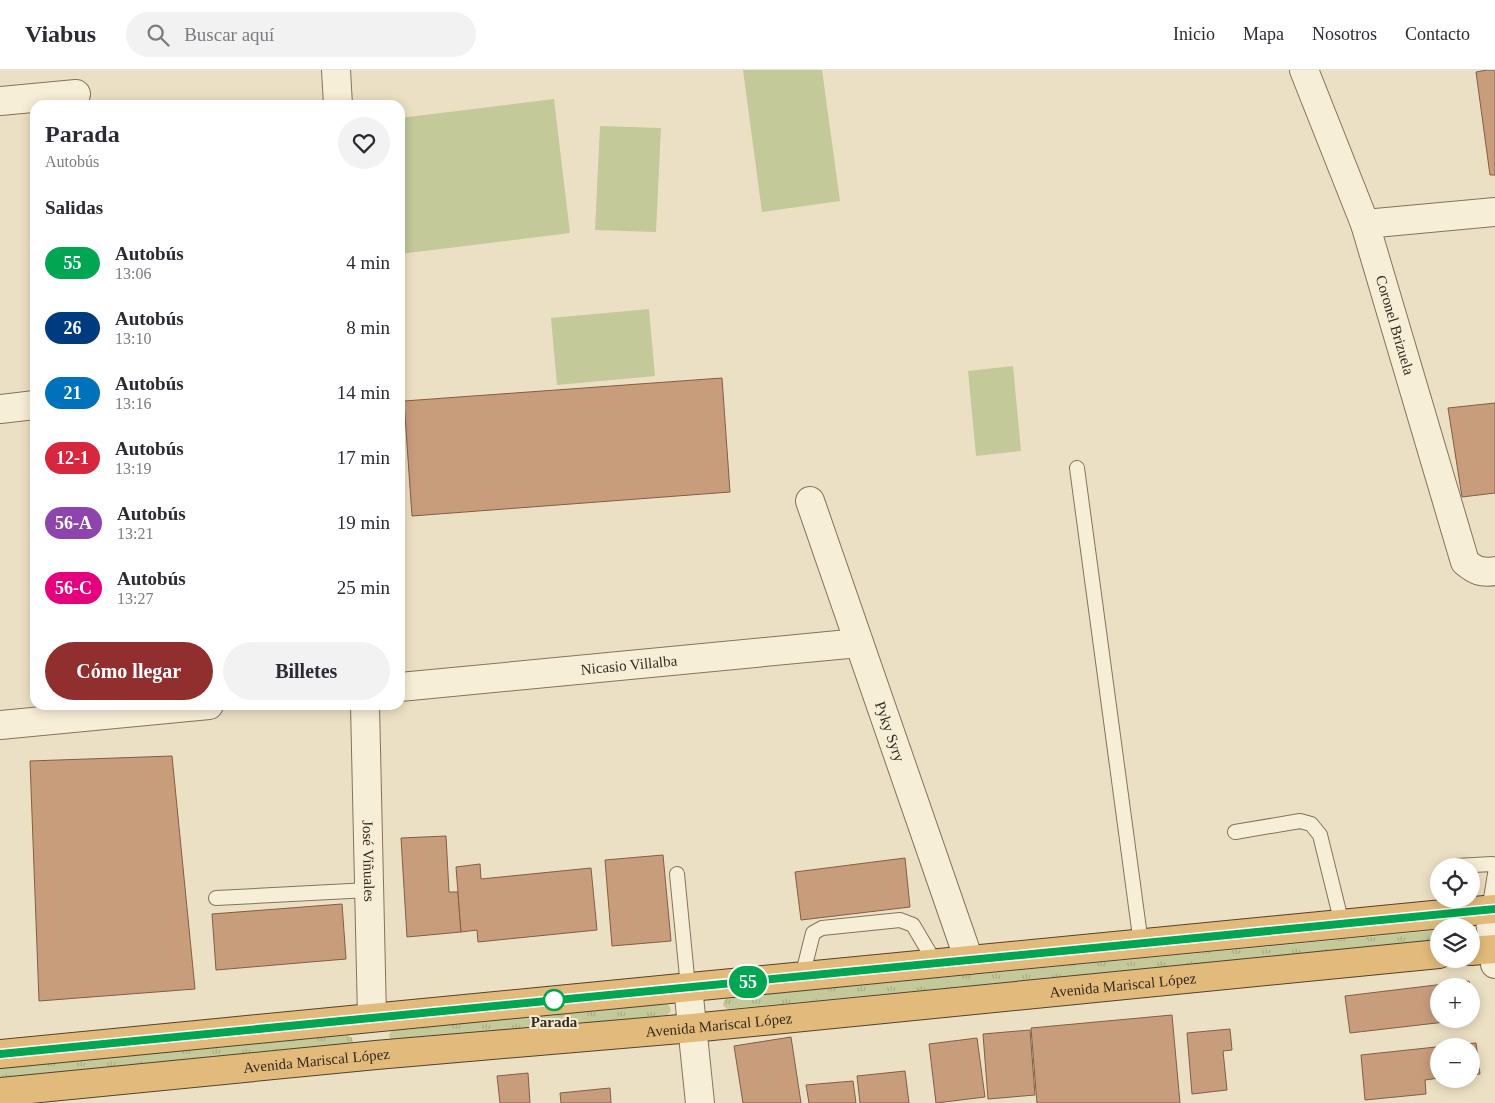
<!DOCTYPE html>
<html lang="es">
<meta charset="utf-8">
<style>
:root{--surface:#fff;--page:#f2f2f3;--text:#2b2b33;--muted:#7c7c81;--line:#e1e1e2;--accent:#912f2e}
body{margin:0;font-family:"Times New Roman",serif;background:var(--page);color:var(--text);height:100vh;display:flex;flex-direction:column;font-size:19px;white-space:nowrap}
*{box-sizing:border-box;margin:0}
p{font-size:16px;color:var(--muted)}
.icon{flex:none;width:28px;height:28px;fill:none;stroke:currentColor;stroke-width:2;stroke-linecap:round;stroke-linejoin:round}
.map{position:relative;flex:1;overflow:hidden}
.drawer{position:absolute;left:30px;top:30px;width:375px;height:610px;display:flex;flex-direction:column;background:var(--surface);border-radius:15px;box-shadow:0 2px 12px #0003}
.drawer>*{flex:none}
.badge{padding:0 10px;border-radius:16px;font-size:18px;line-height:32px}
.tools{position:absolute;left:1430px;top:788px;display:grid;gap:10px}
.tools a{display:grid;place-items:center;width:50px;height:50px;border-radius:50%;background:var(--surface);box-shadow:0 2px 12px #0003;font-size:25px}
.map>.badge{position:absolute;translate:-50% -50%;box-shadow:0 0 0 2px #fff}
h2{padding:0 15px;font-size:19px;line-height:45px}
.round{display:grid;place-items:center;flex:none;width:52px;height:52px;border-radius:26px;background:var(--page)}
.head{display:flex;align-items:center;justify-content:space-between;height:85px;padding:0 15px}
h1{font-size:24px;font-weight:800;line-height:38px}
.action{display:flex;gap:10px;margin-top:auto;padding:10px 15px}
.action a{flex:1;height:58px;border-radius:30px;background:var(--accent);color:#fff;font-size:20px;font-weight:800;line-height:58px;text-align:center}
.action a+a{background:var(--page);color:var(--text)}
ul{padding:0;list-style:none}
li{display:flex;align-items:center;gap:15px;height:65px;padding:0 15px}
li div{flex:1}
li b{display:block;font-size:19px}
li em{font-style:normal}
li .badge{min-width:55px;font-weight:700;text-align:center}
header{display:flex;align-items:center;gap:30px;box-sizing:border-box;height:70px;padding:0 25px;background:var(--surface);border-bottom:1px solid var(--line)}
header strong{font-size:24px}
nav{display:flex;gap:28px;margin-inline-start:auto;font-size:18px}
.search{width:350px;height:45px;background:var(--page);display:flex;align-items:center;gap:12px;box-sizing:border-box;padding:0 18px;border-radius:28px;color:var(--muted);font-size:19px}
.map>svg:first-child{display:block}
.grass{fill:url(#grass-tufts)}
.pitch{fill:#c3c998}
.building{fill:#c89d7c;stroke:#835d42}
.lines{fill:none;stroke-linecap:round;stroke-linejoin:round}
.service-casing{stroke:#85725b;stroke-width:16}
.minor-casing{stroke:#85725b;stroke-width:30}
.trunk-casing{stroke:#53412f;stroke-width:30}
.service{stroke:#f7eed7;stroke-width:14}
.minor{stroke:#f7eed7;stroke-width:28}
.trunk{stroke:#e2bb7c;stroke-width:28}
.line-casing{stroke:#fff;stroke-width:11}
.line{stroke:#00a651;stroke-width:8}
.stop-dot{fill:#fff;stroke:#00a651;stroke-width:2.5}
.labels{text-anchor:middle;stroke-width:4;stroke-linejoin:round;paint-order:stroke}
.street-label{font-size:15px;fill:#362a1f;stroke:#f4ebd3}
.stop-label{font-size:15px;font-weight:bold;fill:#362a1f;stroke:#f4ebd3}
</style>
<header>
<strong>Viabus</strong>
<div class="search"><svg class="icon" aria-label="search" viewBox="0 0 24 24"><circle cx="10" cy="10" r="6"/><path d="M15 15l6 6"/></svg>Buscar aquí</div>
<nav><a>Inicio</a><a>Mapa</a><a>Nosotros</a><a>Contacto</a></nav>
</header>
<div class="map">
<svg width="1495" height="1033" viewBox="0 0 1495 1033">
<defs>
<pattern id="grass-tufts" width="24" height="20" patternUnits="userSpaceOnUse" patternTransform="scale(1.25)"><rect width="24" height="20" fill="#c3c998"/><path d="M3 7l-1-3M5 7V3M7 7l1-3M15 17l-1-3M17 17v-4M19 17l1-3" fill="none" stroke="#a8ad83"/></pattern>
</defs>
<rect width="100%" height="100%" fill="#ece0c4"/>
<g class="grass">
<polygon points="1439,860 1439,871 728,939 723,936 724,931 727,928"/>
<polygon points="667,934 670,937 671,941 667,945 393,972 391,971 389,965 392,960"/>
<polygon points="348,965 352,968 353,972 351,975 0,1009 0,998"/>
</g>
<g class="pitch">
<polygon points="743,0 822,0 840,131 762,142"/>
<polygon points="554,29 570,163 400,184 400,48"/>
<polygon points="600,56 661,58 656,162 595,160"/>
<polygon points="649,239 655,306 557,315 551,248"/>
<polygon points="1013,296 1021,381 976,386 968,301"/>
</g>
<g class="building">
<polygon points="1487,0 1495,0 1495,105 1490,105 1476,2"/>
<polygon points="722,308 730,422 412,446 404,331"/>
<polygon points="1495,333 1495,423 1462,427 1448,338"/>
<polygon points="172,686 195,919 39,931 30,691"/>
<polygon points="446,766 449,822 458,822 461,862 407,867 401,768"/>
<polygon points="663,785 671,871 612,876 605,790"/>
<polygon points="905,788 910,837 801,850 795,802"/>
<polygon points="480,794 481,809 591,798 597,860 478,872 477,860 461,862 456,797"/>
<polygon points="342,834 346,889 216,900 212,844"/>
<polygon points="1469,911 1470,916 1439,916 1439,949 1471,949 1350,963 1345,926"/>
<polygon points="1172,945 1180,1033 1037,1033 1031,958"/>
<polygon points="1230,959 1232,980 1223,981 1227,1020 1192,1024 1187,963"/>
<polygon points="1030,960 1035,1025 988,1029 983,964"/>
<polygon points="791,967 801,1033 743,1033 734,976"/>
<polygon points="977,968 985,1027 936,1033 929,974"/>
<polygon points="1476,973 1480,1004 1471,1005 1471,976 1441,976"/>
<polygon points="1436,977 1439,1008 1425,1010 1426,1024 1365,1030 1361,985"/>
<polygon points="905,1001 909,1033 860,1033 857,1006"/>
<polygon points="528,1003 530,1033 500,1033 497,1006"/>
<polygon points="853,1011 856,1033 809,1033 806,1015"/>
<polygon points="610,1018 611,1033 561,1033 560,1023"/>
</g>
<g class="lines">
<defs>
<g id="service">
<polyline points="1077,398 1141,874"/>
<polyline points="1235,762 1300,751 1311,754 1320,765 1342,854"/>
<polyline points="1456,796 1492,794 1495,799"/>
<polyline points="677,804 688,917"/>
<polyline points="216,828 369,820"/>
<polyline points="1489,840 1495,804"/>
<polyline points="802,907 813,863 822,858 900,850 913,855 936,894"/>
</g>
<g id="minor">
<polyline points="336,0 338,35"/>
<path id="s1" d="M1304,0L1365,154L1465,492C1476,501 1481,503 1495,501"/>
<polyline points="0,31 76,24"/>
<polyline points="1365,154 1495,142"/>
<polyline points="0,339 35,335"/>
<path id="s2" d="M810,431L969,890"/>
<path id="s3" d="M400,617L859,573"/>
<path id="s4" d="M365,635L372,947"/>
<polyline points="0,655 209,635"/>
<polyline points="1489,840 1495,894"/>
<polyline points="688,917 700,1033"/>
</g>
<g id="trunk">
<polyline points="1471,881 1495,879"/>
<polyline points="0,984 1495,839"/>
<path id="s5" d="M0,1022L376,985L692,958L1439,884"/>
</g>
</defs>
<use href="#service" class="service-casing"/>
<use href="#minor" class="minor-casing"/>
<use href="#trunk" class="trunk-casing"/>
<use href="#service" class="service"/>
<use href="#minor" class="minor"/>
<use href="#trunk" class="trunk"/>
</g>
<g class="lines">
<defs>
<polyline id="line" points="0,984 1495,839"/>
</defs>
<use href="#line" class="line-casing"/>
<use href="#line" class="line"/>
</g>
<circle class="stop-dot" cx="554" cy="930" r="10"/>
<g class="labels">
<g class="street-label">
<text dy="5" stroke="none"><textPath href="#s1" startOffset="271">Coronel Brizuela</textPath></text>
<text dy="5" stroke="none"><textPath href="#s3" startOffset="230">Nicasio Villalba</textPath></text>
<text dy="5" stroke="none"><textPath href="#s2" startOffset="244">Pyky Syry</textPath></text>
<text dy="5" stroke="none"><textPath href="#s4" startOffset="156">José Viñuales</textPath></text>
<text dy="5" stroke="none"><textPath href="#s5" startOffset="1128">Avenida Mariscal López</textPath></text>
<text dy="5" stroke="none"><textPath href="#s5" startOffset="722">Avenida Mariscal López</textPath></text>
<text dy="5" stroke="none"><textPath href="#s5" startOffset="318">Avenida Mariscal López</textPath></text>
</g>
<g class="stop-label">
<text x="554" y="957">Parada</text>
</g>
</g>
</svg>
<div class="tools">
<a><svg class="icon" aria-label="locate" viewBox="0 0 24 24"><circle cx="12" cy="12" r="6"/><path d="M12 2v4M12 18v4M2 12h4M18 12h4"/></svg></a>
<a><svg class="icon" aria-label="layers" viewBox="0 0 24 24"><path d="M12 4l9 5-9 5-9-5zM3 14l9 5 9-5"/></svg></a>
<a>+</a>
<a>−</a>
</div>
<b class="badge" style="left:748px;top:912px;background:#00a651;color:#fff">55</b>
<section class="drawer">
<div class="head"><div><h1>Parada</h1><p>Autobús</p></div><a class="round"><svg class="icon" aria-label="heart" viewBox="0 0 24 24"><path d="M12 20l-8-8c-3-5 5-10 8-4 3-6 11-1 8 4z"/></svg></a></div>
<h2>Salidas</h2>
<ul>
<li><span class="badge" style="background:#00a651;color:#fff">55</span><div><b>Autobús</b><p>13:06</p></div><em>4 min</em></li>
<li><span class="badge" style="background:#003b80;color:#fff">26</span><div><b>Autobús</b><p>13:10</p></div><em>8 min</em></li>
<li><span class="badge" style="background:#0072bc;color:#fff">21</span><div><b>Autobús</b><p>13:16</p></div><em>14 min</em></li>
<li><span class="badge" style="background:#d7263d;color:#fff">12-1</span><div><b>Autobús</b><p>13:19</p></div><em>17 min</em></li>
<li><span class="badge" style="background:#8e44ad;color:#fff">56-A</span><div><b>Autobús</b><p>13:21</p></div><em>19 min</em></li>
<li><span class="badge" style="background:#e6007e;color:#fff">56-C</span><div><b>Autobús</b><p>13:27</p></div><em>25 min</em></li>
</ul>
<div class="action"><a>Cómo llegar</a><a>Billetes</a></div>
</section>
</div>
